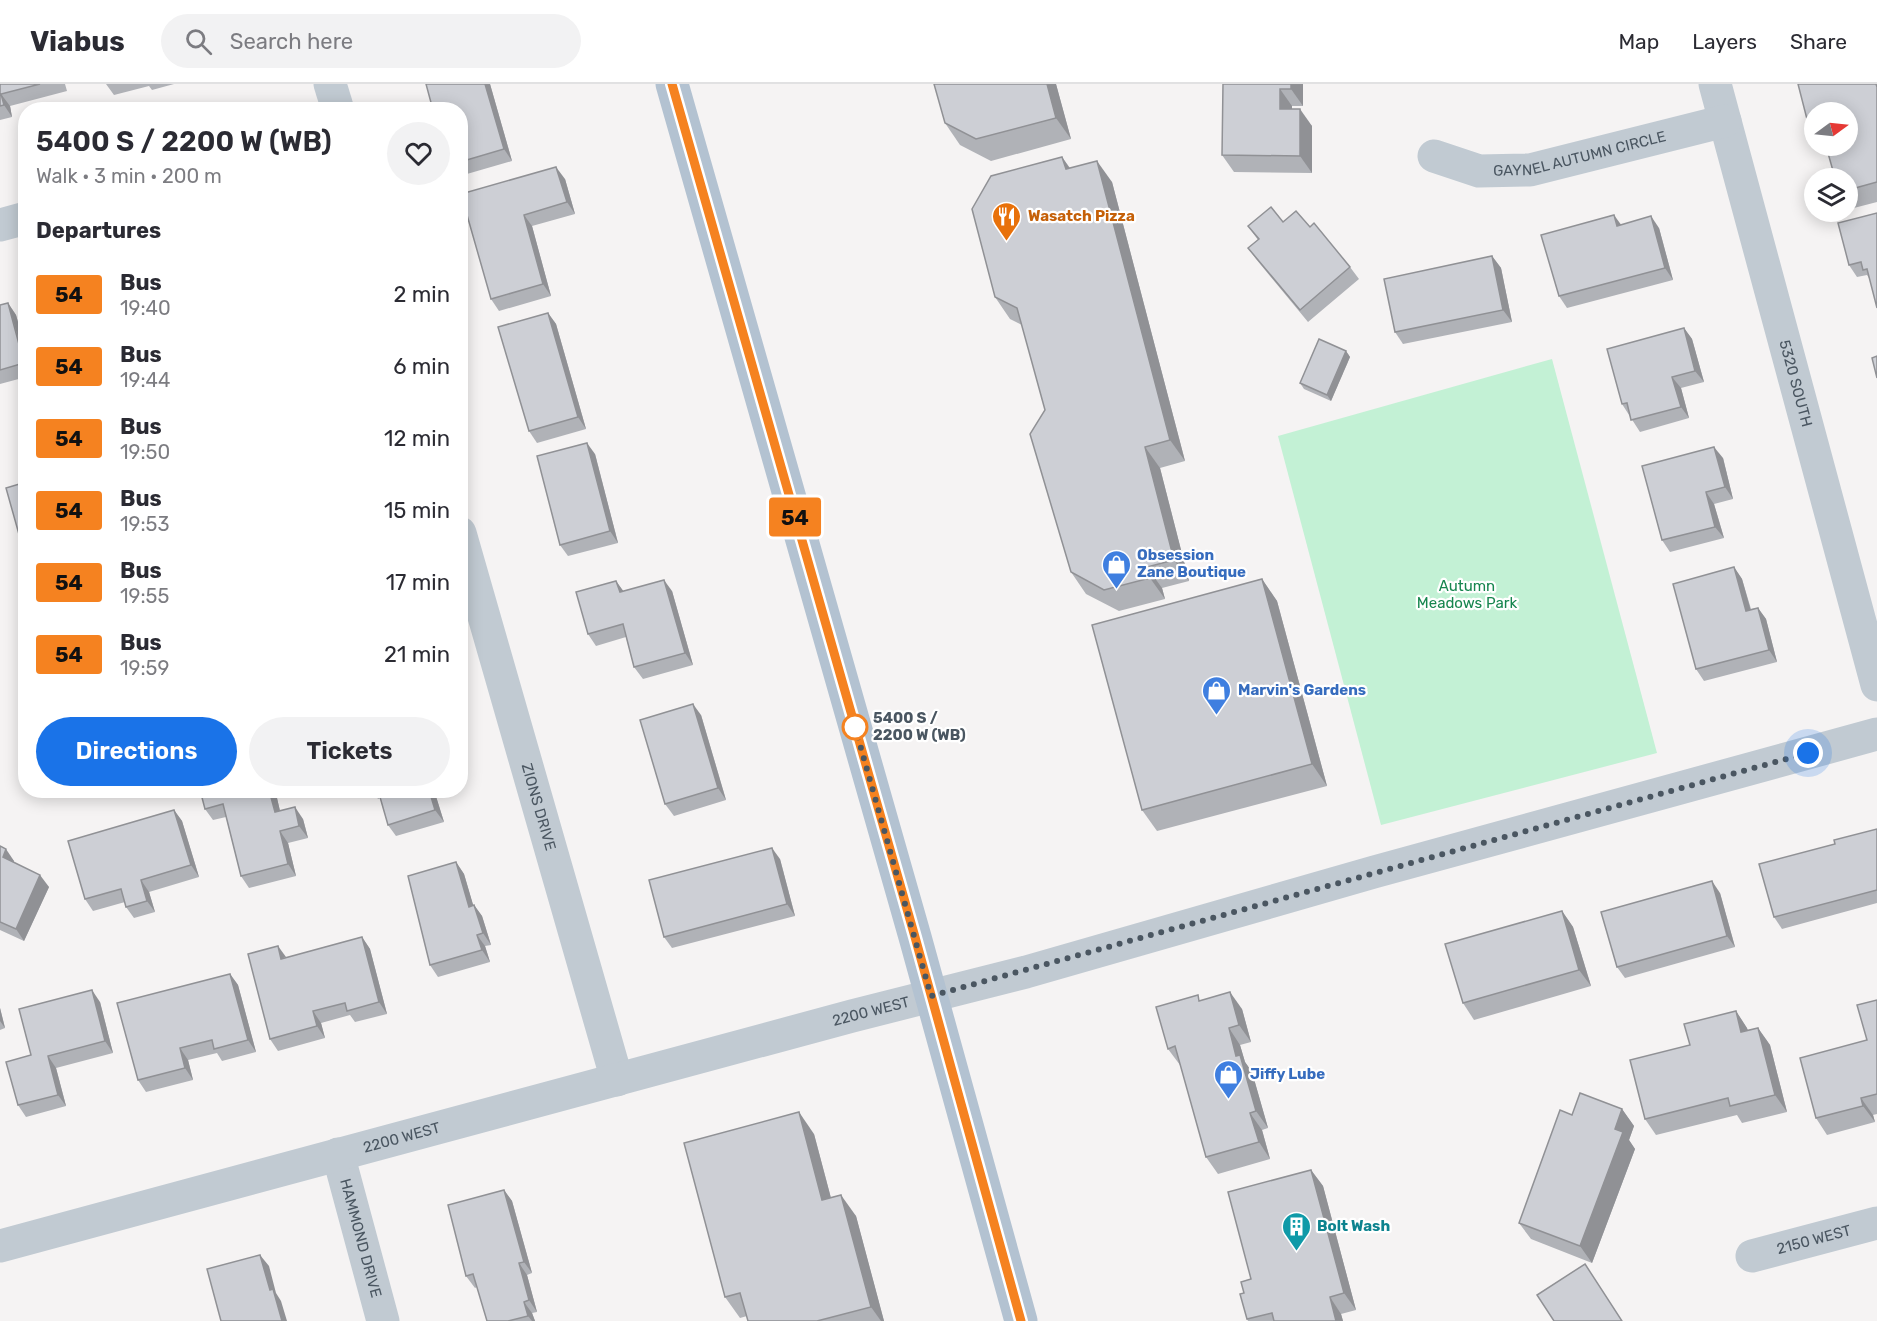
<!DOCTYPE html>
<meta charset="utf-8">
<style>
:root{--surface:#fff;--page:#f2f2f3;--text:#2b2b33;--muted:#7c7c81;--line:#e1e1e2;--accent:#1a73e8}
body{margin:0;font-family:Rubik,sans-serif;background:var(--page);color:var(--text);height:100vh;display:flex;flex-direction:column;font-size:22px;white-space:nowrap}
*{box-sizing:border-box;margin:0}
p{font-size:20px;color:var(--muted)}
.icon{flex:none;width:33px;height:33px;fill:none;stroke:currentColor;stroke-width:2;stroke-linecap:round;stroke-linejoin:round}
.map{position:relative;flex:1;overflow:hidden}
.drawer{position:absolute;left:18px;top:18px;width:450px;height:696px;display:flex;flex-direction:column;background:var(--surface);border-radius:24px;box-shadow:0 3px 15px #0003}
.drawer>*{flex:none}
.badge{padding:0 12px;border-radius:4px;font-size:21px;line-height:39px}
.needle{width:39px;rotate:75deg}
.tools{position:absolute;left:1804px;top:18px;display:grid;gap:12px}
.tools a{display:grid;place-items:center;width:54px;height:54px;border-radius:50%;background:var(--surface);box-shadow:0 3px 15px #0003;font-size:30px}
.you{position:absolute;width:30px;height:30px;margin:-15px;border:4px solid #fff;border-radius:50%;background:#1a73e8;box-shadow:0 0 0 9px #1a73e833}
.map>.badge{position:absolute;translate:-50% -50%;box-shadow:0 0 0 3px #fff}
h2{padding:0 18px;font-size:22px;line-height:54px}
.round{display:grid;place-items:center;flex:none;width:63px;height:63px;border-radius:32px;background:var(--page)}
.summary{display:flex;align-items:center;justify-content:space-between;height:102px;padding:0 18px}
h1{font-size:28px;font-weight:600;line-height:45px}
.primary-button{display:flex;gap:12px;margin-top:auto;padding:12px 18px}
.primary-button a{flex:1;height:69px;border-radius:36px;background:var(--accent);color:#fff;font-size:24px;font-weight:600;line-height:69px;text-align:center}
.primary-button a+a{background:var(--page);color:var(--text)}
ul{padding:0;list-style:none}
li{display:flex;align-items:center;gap:18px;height:72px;padding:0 18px}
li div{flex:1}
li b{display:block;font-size:22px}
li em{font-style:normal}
li .badge{min-width:66px;font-weight:700;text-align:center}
header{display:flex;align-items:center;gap:36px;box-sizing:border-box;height:84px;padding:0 30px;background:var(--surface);border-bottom:2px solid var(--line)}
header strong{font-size:28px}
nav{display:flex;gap:33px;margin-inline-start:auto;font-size:21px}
.search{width:420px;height:54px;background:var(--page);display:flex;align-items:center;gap:15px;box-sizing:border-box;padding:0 21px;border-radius:33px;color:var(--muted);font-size:22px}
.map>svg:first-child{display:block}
.green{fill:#c3f1d5}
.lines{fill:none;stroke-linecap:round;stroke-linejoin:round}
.minor{stroke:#c1cad2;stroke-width:33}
.major{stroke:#b3c2d1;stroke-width:33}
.wall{fill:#b0b2b7}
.shaded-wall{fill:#909195}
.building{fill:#cdcfd5;stroke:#909195;stroke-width:1.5}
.line-casing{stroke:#fff;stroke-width:14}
.line{stroke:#f58220;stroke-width:9}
.walk{stroke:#4a5661;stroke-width:6;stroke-dasharray:0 10.8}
.stop-dot{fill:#fff;stroke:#f58220;stroke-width:3}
.labels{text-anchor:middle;stroke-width:4.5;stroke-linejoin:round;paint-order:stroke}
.street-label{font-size:15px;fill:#4a5661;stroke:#fff}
.food-label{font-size:15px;font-weight:bold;fill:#c56008;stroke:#fff;text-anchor:start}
.shop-label{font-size:15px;font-weight:bold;fill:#366cbe;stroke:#fff;text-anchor:start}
.park-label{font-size:15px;fill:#17864f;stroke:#fff}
.stop-label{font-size:15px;font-weight:bold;fill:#4a5661;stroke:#fff;text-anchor:start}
.culture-label{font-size:15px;font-weight:bold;fill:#0d838f;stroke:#fff;text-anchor:start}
</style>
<header>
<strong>Viabus</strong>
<div class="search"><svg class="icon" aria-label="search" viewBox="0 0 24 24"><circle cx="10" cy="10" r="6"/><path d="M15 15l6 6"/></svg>Search here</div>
<nav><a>Map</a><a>Layers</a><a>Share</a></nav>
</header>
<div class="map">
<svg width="1877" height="1237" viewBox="0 0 1877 1237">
<rect width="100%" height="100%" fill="#f5f3f3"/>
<polygon class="green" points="1552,275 1657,669 1381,741 1278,352"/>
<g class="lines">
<g class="minor">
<polyline points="330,0 338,26"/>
<path id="s1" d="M1715,0L1877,601"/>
<path id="s2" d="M1434,72L1479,87L1530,86L1725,37"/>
<polyline points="0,141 26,134"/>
<path id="s3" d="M460,449L617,996"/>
<path id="s4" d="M338,1070L383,1237"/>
<path id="s5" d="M0,1162L852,932L1026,888L1374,788L1877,650"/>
<path id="s6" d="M1752,1172L1877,1139"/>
</g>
<polyline class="major" points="672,0 915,853 1021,1237"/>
</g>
<g class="wall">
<polygon points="0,0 65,0 67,7 10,22 12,33 0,36"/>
<polygon points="106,0 174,0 152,6 149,2 114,11"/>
<polygon points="490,0 512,77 460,92 460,26"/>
<polygon points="1056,0 1071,55 991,77 960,61 945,39"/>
<polygon points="1223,0 1303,0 1303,22 1292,22 1292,25 1312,42 1312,89 1234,88 1222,71"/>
<polygon points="1798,0 1877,0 1877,118 1850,125 1848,122 1848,94 1835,94 1826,62 1848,62 1848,28 1815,28 1815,51 1809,43"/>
<polygon points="1062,73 1070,84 1112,98 1185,377 1160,384 1189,497 1162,504 1165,515 1119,527 1086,510 1071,488 1045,326 1022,241 1010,235 995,213"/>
<polygon points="565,95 575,130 532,142 551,212 499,227 491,215 461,110"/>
<polygon points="1877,129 1869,194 1867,191 1857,193 1849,181"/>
<polygon points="1283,138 1310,143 1350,183 1359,195 1308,238 1256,175 1248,164 1258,156 1248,142"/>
<polygon points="1621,141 1659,144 1673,196 1567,224 1559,212"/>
<polygon points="1492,172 1501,184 1512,238 1403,260 1395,248"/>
<polygon points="8,219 16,231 26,266 26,293 0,300 0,221"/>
<polygon points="548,229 556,240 586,345 537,359 529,347"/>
<polygon points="1684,244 1692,255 1704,298 1681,304 1689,334 1640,348 1622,320"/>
<polygon points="1346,267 1350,273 1331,317 1304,305 1300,299"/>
<polygon points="595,370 618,459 568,472 560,461"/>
<polygon points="1723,374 1733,415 1714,420 1724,454 1670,468 1662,456"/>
<polygon points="26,398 26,462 20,454"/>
<polygon points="1734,483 1742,495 1751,525 1758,524 1766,535 1777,578 1704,597 1696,585"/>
<polygon points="1262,495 1277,517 1327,702 1157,747 1142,726"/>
<polygon points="616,497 623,507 672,507 693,581 643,595 634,583 626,553 596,562 588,550"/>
<polygon points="701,631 726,716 674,732 665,720"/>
<polygon points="250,706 250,707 271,706 277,714 280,727 303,735 308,754 288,759 296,792 249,804 241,792 226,733 213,736 205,725"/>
<polygon points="373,706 434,706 444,738 396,752 388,741 380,714 378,715"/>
<polygon points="174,726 182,737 199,793 149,808 155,828 134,834 126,823 125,818 93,827 85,815"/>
<polygon points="1877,745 1877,819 1782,845 1774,833 1835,760"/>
<polygon points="0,762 14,777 14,778 49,803 24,857 0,846"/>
<polygon points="780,775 795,832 672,864 664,853"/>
<polygon points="456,778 464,790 473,821 474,821 482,832 491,861 485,862 490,878 438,893 430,881"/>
<polygon points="1720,809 1735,863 1625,894 1617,883"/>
<polygon points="1562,827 1573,843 1591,902 1474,936 1463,919"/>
<polygon points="362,853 370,865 387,930 355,938 350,931 321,939 325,954 278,967 270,955 286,874"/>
<polygon points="230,890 238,901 256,968 222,977 217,969 188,976 193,996 146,1008 138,996"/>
<polygon points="1202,916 1242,925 1251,958 1240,961 1245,978 1252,988 1268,1044 1262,1046 1270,1075 1218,1090 1206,1073 1181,981 1180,981 1168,965"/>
<polygon points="1877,916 1877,1030 1873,1031 1875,1038 1827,1051 1816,1034 1867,956"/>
<polygon points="100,918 113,969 56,984 66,1022 26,1033 18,1021 31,971"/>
<polygon points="0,924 5,944 0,946"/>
<polygon points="1736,927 1748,946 1758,944 1770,961 1787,1028 1742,1039 1737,1031 1656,1051 1645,1035 1690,961"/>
<polygon points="1622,1025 1634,1042 1629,1056 1635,1065 1592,1179 1531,1155 1519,1139 1572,1031"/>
<polygon points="814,1050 831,1114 856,1132 884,1237 748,1237 747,1232 740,1234 725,1213"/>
<polygon points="1311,1086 1323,1102 1356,1226 1341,1230 1343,1237 1248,1237 1247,1235 1251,1195"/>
<polygon points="504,1106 512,1117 532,1189 527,1191 537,1228 532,1229 535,1237 487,1237 477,1203 475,1204 466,1192"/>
</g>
<g class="shaded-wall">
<polygon points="485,0 490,0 512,77 504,65"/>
<polygon points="1047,0 1056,0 1071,55 1056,34"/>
<polygon points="1291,0 1303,0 1303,22 1291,5"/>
<polygon points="1280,5 1292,22 1292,42 1280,25"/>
<polygon points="1,10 10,22 12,33 4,21"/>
<polygon points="1300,25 1312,42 1312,89 1300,72"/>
<polygon points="1062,73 1077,95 1066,85"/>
<polygon points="1097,77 1112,98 1185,377 1170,356"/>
<polygon points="556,83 565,95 575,130 567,118"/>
<polygon points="524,131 532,142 551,212 543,200"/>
<polygon points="1614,131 1622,142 1617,142"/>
<polygon points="1651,132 1659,144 1673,196 1665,184"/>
<polygon points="1492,172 1501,184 1512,238 1503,226"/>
<polygon points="8,219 16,231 26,266 26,281"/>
<polygon points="548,229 556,240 586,345 578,333"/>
<polygon points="1684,244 1692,255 1704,298 1695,287"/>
<polygon points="1346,267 1350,273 1331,317 1327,311"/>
<polygon points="1672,293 1681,304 1689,334 1681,323"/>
<polygon points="587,359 595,370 618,459 610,447"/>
<polygon points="1145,363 1160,384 1189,497 1174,476"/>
<polygon points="1714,363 1723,374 1733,415 1725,403"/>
<polygon points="1706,408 1714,420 1724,454 1715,443"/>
<polygon points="1147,483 1162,504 1165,515 1150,494"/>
<polygon points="1734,483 1742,495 1754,538 1746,527"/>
<polygon points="1262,495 1277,517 1327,702 1312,680"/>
<polygon points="664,496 672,507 693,581 685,569"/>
<polygon points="616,497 624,508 620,508"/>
<polygon points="1758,524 1766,535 1777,578 1769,566"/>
<polygon points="693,620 701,631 726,716 718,704"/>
<polygon points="269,706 271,706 277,714 283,740 275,728"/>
<polygon points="429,706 434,706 444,738 435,726"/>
<polygon points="295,723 303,735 308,754 299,742"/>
<polygon points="174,726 182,737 199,793 191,781"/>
<polygon points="280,747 288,759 296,792 288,780"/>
<polygon points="772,764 780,775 795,832 787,820"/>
<polygon points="6,765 14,777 11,785 3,773"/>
<polygon points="456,778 464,790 477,834 469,823"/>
<polygon points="40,791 49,803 24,857 16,845"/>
<polygon points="141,796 149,808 155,828 147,817"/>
<polygon points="1712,797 1720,809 1735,863 1727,852"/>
<polygon points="474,821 482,832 491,861 483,849"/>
<polygon points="1562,827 1573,843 1591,902 1579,886"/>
<polygon points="477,851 485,862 490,878 482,866"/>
<polygon points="362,853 370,865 387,930 379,918"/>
<polygon points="278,862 286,873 281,875"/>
<polygon points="230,890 238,901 256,968 248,956"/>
<polygon points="92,906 100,918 113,969 105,957"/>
<polygon points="1230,908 1242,925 1251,958 1239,941"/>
<polygon points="0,924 5,944 0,937"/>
<polygon points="313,927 321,939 325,954 317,942"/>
<polygon points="1736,927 1747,944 1753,965 1741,948"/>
<polygon points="1229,944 1240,961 1245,978 1252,988 1268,1044 1256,1027 1236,972"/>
<polygon points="1758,944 1770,961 1787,1028 1775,1011"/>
<polygon points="180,964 188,976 193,996 185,984"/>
<polygon points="48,972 56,984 66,1022 58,1011"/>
<polygon points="1861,1014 1873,1031 1875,1038 1863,1022"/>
<polygon points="1622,1025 1634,1042 1629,1056 1635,1065 1592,1179 1580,1162 1615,1045"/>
<polygon points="799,1028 814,1050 837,1137 822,1116"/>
<polygon points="1250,1029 1262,1046 1270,1075 1259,1058"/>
<polygon points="1311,1086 1323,1102 1356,1226 1344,1209"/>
<polygon points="504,1106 512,1117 532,1189 524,1178"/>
<polygon points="841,1111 856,1132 884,1237 881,1237 871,1223"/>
<polygon points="260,1171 269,1182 276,1209 281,1217 287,1237 282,1237 270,1206"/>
<polygon points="519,1179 527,1191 537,1228 529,1216"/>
<polygon points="1330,1213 1341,1230 1343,1237 1336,1237"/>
<polygon points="524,1218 532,1229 535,1237 532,1237 528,1232"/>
</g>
<g class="building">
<polygon points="0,0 40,0 1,10 4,21 0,22"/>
<polygon points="426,0 485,0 504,65 460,78 460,26 433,26"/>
<polygon points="934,0 1047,0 1056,34 976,55 945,39"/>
<polygon points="1223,0 1291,0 1291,5 1280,5 1280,25 1300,25 1300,72 1222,71"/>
<polygon points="1798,0 1876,0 1877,3 1877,98 1848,106 1848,94 1835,94 1826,62 1848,62 1848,28 1815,28 1815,41 1809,43"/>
<polygon points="1062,73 1066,85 1097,77 1170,356 1145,363 1174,476 1147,483 1150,494 1104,506 1071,488 1030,350 1045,326 1017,224 995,213 972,125 991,92"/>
<polygon points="556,83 567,118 524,131 543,200 491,215 461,110"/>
<polygon points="1271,123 1283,138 1296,127 1310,143 1314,139 1350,183 1300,226 1248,164 1259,155 1248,142"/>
<polygon points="1877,129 1877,224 1867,185 1863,186 1861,178 1849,181 1838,139"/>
<polygon points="1614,131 1617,142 1651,132 1665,184 1559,212 1541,151"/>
<polygon points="1492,172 1503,226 1395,248 1384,195"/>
<polygon points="8,219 24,279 0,286 0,221"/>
<polygon points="548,229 578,333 529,347 498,243"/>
<polygon points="1684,244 1695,287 1672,293 1681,323 1631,336 1627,319 1622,320 1607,265"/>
<polygon points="1319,255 1346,267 1327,311 1300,299"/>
<polygon points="1877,272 1877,294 1872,274"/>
<polygon points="587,359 610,447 560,461 537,372"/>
<polygon points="1714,363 1725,403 1706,408 1715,443 1662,456 1642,382"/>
<polygon points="26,398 26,453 20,454 6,404"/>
<polygon points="1734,483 1746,527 1758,524 1769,566 1696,585 1673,500"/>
<polygon points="1262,495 1312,680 1142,726 1092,541"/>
<polygon points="664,496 685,569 634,583 623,540 588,550 576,508 616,497 620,508"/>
<polygon points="693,620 718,704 665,720 640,636"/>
<polygon points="200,706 245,706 245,709 254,706 269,706 275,728 295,723 299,742 280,747 288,780 241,792 223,720 205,725"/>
<polygon points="378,706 429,706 435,726 388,741"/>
<polygon points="174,726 191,781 141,796 147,817 126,823 121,805 85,815 68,757"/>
<polygon points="1877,745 1877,806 1774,833 1759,780 1835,760 1834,756"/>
<polygon points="0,762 6,765 3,773 40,791 16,845 0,838"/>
<polygon points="772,764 787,820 664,853 649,796"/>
<polygon points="456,778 469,823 474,821 483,849 477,851 482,866 430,881 408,792"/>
<polygon points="1712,797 1727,852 1617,883 1601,828"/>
<polygon points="1562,827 1579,886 1463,919 1445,860"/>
<polygon points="362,853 379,918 347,927 345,919 313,927 317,942 270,955 248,870 278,862 281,875"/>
<polygon points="230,890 248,956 214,965 212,956 180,964 185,984 138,996 117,919"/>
<polygon points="92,906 105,957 48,972 58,1011 18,1021 6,978 31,971 19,925"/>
<polygon points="1230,908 1239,941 1229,944 1236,972 1240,971 1256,1027 1250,1029 1259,1058 1206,1073 1175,962 1168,965 1156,923 1198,911 1199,917"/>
<polygon points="1877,916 1877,1010 1861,1014 1863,1022 1816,1034 1800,974 1867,956 1857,921"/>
<polygon points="1736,927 1741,948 1758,944 1775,1011 1730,1022 1728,1014 1645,1035 1630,976 1690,961 1684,940"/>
<polygon points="1580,1009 1622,1025 1615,1045 1623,1048 1580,1162 1519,1139 1560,1026 1572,1031"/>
<polygon points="799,1028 822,1116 841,1111 871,1223 817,1237 748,1237 740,1209 725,1213 684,1059"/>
<polygon points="1311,1086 1344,1209 1330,1213 1336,1237 1274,1237 1272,1229 1247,1235 1240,1210 1244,1209 1241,1198 1251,1195 1228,1108"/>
<polygon points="504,1106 524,1178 519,1179 529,1216 524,1218 528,1232 508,1237 487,1237 473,1190 466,1192 448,1121"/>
<polygon points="260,1171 270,1206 273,1205 282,1237 221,1237 207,1185"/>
<polygon points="1585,1180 1622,1237 1554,1237 1537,1211"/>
</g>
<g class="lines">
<defs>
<polyline id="line" points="672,0 915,853 1021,1237"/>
</defs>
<use href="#line" class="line-casing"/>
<use href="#line" class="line"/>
<polyline class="walk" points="855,643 931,912 1808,669"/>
</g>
<defs>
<symbol id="restaurant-pin" viewBox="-11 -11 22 30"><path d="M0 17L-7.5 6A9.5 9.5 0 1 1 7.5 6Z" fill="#e8710a" stroke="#fff"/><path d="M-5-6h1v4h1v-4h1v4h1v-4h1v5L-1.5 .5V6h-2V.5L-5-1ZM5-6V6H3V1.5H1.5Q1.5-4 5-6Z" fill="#fff"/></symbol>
<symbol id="shop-pin" viewBox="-11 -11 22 30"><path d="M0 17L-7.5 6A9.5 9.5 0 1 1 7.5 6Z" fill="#3f7fe0" stroke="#fff"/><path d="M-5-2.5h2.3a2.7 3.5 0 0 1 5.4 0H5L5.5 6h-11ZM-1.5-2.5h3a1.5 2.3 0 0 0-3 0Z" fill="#fff"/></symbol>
<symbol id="building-pin" viewBox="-11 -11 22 30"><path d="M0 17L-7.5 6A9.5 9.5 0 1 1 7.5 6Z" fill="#0f9aa8" stroke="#fff"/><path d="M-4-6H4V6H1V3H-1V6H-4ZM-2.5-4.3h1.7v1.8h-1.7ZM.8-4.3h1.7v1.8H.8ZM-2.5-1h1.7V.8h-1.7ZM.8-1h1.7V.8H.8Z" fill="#fff"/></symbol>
</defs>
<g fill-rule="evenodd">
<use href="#restaurant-pin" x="990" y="116" width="33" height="45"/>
<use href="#shop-pin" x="1100" y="464" width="33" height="45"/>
<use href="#shop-pin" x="1200" y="590" width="33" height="45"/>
<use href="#shop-pin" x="1212" y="974" width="33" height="45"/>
<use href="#building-pin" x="1280" y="1126" width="33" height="45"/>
</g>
<circle class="stop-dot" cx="855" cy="643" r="12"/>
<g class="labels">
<g class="street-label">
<text dy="5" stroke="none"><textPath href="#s2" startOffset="150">GAYNEL AUTUMN CIRCLE</textPath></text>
<text dy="5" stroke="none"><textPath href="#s1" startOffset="310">5320 SOUTH</textPath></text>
<text dy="5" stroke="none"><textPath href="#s3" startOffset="285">ZIONS DRIVE</textPath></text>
<text dy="5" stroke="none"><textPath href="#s5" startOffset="902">2200 WEST</textPath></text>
<text dy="5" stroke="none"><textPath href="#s5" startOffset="416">2200 WEST</textPath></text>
<text dy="5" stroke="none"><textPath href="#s4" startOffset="87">HAMMOND DRIVE</textPath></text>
<text dy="5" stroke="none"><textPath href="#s6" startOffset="64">2150 WEST</textPath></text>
</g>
<g class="food-label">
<text x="1028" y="137">Wasatch Pizza</text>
</g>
<g class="shop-label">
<text x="1137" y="476">Obsession<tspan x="1137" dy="17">Zane Boutique</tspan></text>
<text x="1238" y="611">Marvin's Gardens</text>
<text x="1250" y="995">Jiffy Lube</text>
</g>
<g class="park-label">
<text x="1467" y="507">Autumn<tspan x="1467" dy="17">Meadows Park</tspan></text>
</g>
<g class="stop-label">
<text x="873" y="639">5400 S /<tspan x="873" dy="17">2200 W (WB)</tspan></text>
</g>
<g class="culture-label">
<text x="1317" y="1147">Bolt Wash</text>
</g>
</g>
</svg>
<div class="tools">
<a><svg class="needle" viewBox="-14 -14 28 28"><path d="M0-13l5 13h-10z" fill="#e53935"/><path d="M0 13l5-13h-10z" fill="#7c7c81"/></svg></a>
<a><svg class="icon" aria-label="layers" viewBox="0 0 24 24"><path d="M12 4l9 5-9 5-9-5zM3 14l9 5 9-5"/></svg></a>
</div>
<div class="you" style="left:1808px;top:669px"></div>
<b class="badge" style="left:795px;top:433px;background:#f58220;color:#111">54</b>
<section class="drawer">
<div class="summary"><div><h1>5400 S / 2200 W (WB)</h1><p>Walk · 3 min · 200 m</p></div><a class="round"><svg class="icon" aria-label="heart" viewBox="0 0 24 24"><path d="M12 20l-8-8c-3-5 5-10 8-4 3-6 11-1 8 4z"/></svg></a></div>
<h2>Departures</h2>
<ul>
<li><span class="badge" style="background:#f58220;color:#111">54</span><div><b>Bus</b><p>19:40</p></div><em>2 min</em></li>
<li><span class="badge" style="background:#f58220;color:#111">54</span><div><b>Bus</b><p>19:44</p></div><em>6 min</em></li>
<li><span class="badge" style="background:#f58220;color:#111">54</span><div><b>Bus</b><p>19:50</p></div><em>12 min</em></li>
<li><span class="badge" style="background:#f58220;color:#111">54</span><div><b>Bus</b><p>19:53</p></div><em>15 min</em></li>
<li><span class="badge" style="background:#f58220;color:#111">54</span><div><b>Bus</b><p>19:55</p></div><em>17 min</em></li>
<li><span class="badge" style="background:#f58220;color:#111">54</span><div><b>Bus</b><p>19:59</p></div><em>21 min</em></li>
</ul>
<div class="primary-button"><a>Directions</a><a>Tickets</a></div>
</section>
</div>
